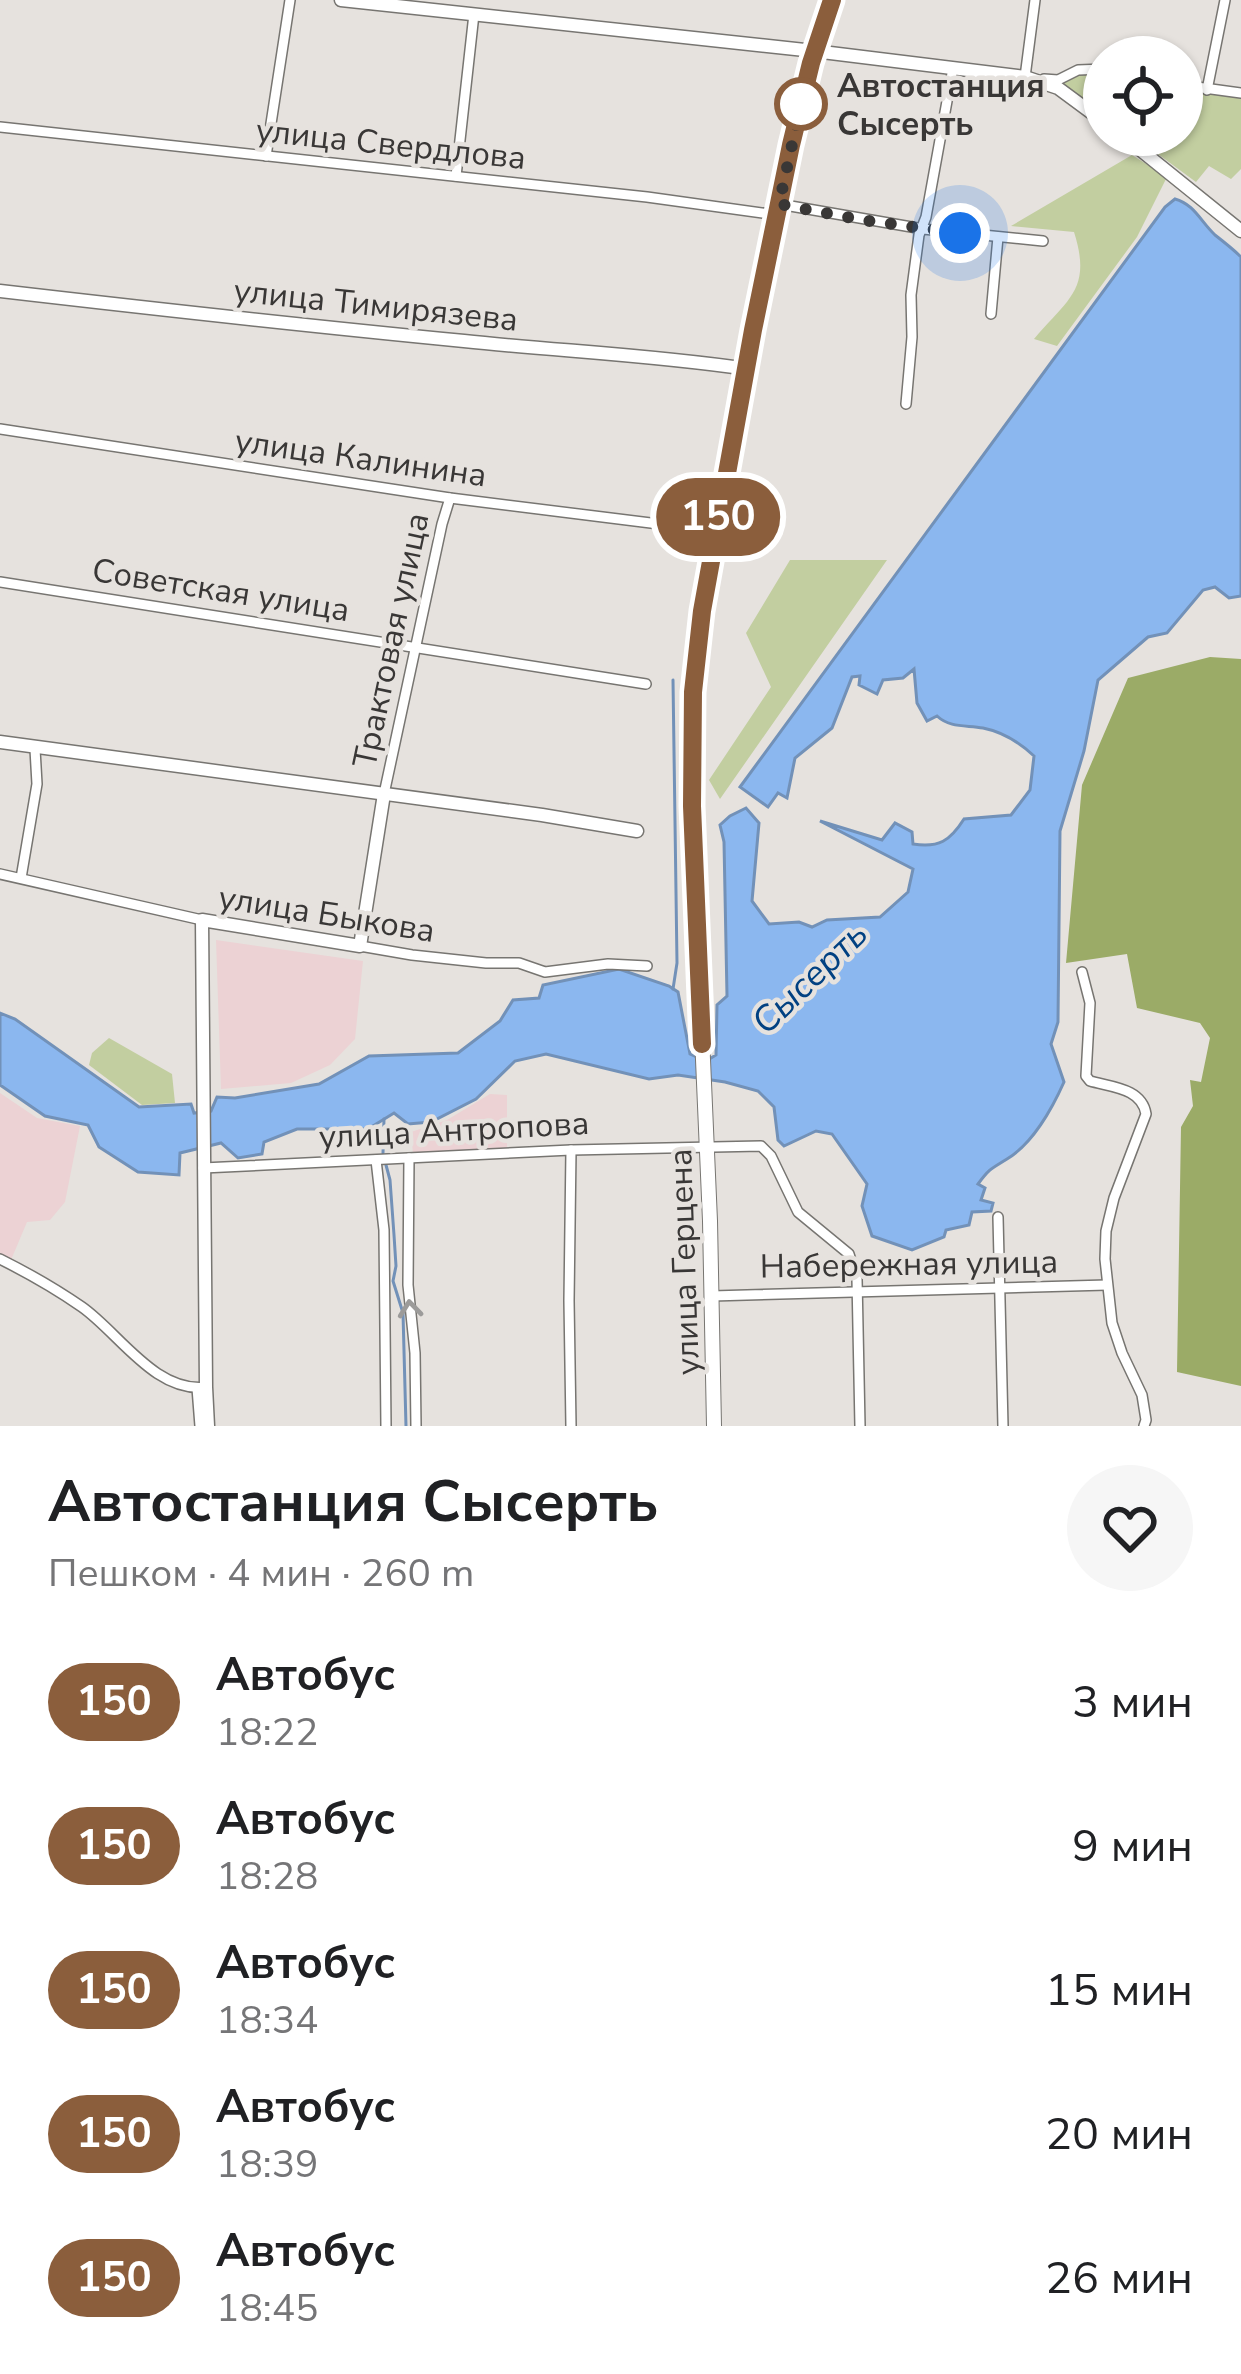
<!DOCTYPE html>
<html lang="ru">
<meta charset="utf-8">
<style>
:root{--surface:#fff;--page:#f6f6f6;--text:#202124;--muted:#757577}
body{margin:0;font-family:"Nunito Sans",sans-serif;background:var(--page);color:var(--text);height:100vh;display:flex;flex-direction:column;font-size:45px;white-space:nowrap}
*{box-sizing:border-box;margin:0}
p{font-size:39px;color:var(--muted)}
.icon{flex:none;width:66px;height:66px;fill:none;stroke:currentColor;stroke-width:2;stroke-linecap:round;stroke-linejoin:round}
.map{position:relative;height:1426px;overflow:hidden}
.side{display:flex;flex-direction:column;background:var(--surface);flex:1}
.side>*{flex:none}
.badge{padding:0 24px;border-radius:39px;font-size:42px;line-height:78px}
.fabs{position:absolute;left:1083px;top:36px;display:grid;gap:24px}
.fabs a{display:grid;place-items:center;width:120px;height:120px;border-radius:50%;background:var(--surface);box-shadow:0 3px 9px #0004;font-size:60px}
.you{position:absolute;width:60px;height:60px;margin:-30px;border:9px solid #fff;border-radius:50%;background:#1a73e8;box-shadow:0 0 0 18px #1a73e833}
.map>.badge{position:absolute;translate:-50% -50%;box-shadow:0 0 0 6px #fff}
.round{display:grid;place-items:center;flex:none;width:126px;height:126px;border-radius:63px;background:var(--page)}
.overview{display:flex;align-items:center;justify-content:space-between;height:204px;padding:0 48px}
h1{font-size:57px;font-weight:700;line-height:90px}
ul{padding:0;list-style:none}
li{display:flex;align-items:center;gap:36px;height:144px;padding:0 48px}
li div{flex:1}
li b{display:block;font-size:45px}
li em{font-style:normal}
li .badge{min-width:132px;font-weight:700;text-align:center}
.map>svg:first-child{display:block}
.industrial{fill:#ecd2d4}
.green{fill:#c2cea0}
.forest{fill:#9bab67}
.water{fill:#8bb7ef;stroke:#7291b8;stroke-width:3}
.lines{fill:none;stroke-linecap:round;stroke-linejoin:round}
.stream{stroke:#7291b8;stroke-width:3}
.street-casing{stroke:#777571;stroke-width:12}
.secondary-casing{stroke:#777571;stroke-width:15}
.primary-casing{stroke:#777571;stroke-width:16}
.street{stroke:#fff;stroke-width:9}
.secondary{stroke:#fff;stroke-width:12}
.primary{stroke:#fff;stroke-width:14}
.oneway{stroke:#9c9b9a}
.line-casing{stroke:#fff;stroke-width:27}
.line{stroke:#8b5e3c;stroke-width:18}
.walk{stroke:#393736;stroke-width:12;stroke-dasharray:0 21.6}
.stop-dot{fill:#fff;stroke:#8b5e3c;stroke-width:6}
.labels{text-anchor:middle;stroke-width:9;stroke-linejoin:round;paint-order:stroke}
.stop-label{font-size:33px;font-weight:bold;fill:#393736;stroke:#e6e2de;text-anchor:start}
.street-label{font-size:33px;fill:#393736;stroke:#e6e2de}
.water-label{font-size:36px;font-style:italic;fill:#014182;stroke:#e6e2de}
</style>
<div class="map">
<svg width="1241" height="1426" viewBox="0 0 1241 1426">
<rect width="100%" height="100%" fill="#e6e2de"/>
<g class="industrial">
<polygon points="216,940 363,961 355,1039 330,1065 291,1083 221,1089"/>
<polygon points="0,1093 37,1118 80,1126 65,1202 50,1220 27,1222 11,1260 0,1256"/>
<polygon points="490,1094 507,1095 507,1150 413,1154 411,1132 447,1120"/>
</g>
<g class="green">
<polygon points="1088,72 1104,74 1104,114 1063,84 1074,76"/>
<polygon points="1182,89 1241,97 1241,169 1231,179 1209,166 1196,182 1132,135 1182,135"/>
<path d="M1132,155L1167,177L1137,237L1057,346L1034,339C1069,298 1092,289 1074,232L1011,226Z"/>
<polygon points="790,560 887,560 720,799 709,780 771,687 746,633"/>
<polygon points="109,1038 172,1074 175,1103 142,1105 89,1065 92,1053"/>
</g>
<polygon class="forest" points="1210,657 1241,659 1241,1386 1177,1372 1181,1127 1193,1106 1190,1080 1201,1082 1210,1038 1200,1023 1137,1008 1127,954 1066,963 1082,785 1128,678"/>
<path class="water" d="M1175,199C1194,204 1201,222 1215,235C1224,242 1233,249 1241,257V596L1229,598L1215,587L1203,590L1167,633L1148,637L1098,680L1084,751L1060,831L1058,1022L1051,1044L1064,1082C1052,1109 1032,1144 1007,1159C991,1169 990,1168 978,1184L985,1188L981,1200L993,1203L991,1211L972,1212L969,1225L946,1230L944,1237L912,1250L872,1236L862,1206L867,1184L832,1134L816,1131L784,1146L778,1140L774,1107L758,1091L725,1082L678,1075L649,1079L546,1054L515,1061L476,1099L431,1122L408,1124L394,1113L368,1129H297L264,1142L262,1154L238,1158L221,1143L180,1153L179,1175L138,1172L99,1147L88,1125L45,1116L0,1085V1013L15,1019L139,1107L191,1104L194,1113L211,1111L217,1097L235,1098L319,1084L369,1056L458,1053L500,1021L513,1000L539,998L543,985L619,969L669,986L678,992L690,1054L706,1061L716,1055L717,1005L727,996L724,842L720,825L730,816L746,808L759,823L752,901L769,924L799,922L812,927L827,920L880,917L908,892L913,869L820,821L882,840L895,823L912,832L913,844C939,848 950,841 964,819L1011,815L1030,790L1034,756C1019,742 1003,732 983,728C966,725 950,728 937,716L927,721L917,703L914,669L903,678L883,680L877,694L859,685L860,676L852,677L832,728L795,758L787,798L778,793L768,807L740,787L1165,207Z"/>
<g class="lines">
<g class="stream">
<polyline points="673,680 677,963 673,989"/>
<polyline points="383,1153 384,1119"/>
<polyline points="386,1165 390,1180 394,1235 396,1266 393,1281 403,1313 406,1426"/>
</g>
<defs>
<g id="street">
<polyline points="1025,77 1035,0"/>
<polyline points="1044,79 1058,80 1078,70 1104,69"/>
<polyline points="1182,85 1241,93"/>
<polyline points="1207,90 1225,0"/>
<polyline points="0,127 647,197 777,215"/>
<polyline points="266,156 290,0"/>
<polyline points="456,176 474,14"/>
<polyline points="779,204 923,229 1043,241"/>
<polyline points="991,314 998,237"/>
<polyline points="906,404 912,337 911,295 919,235 926,217 953,68"/>
<polyline points="0,429 450,498 715,531"/>
<polyline points="0,582 646,684"/>
<polyline points="384,794 442,524 450,498"/>
<polyline points="0,874 202,920"/>
<polyline points="21,878 37,784 35,749"/>
<polyline points="360,946 412,955 486,963 519,963 545,972 608,964 647,966"/>
<path d="M1082,972L1090,1003L1086,1076L1090,1081C1111,1087 1142,1088 1146,1114L1114,1198L1106,1231L1105,1259L1112,1323L1122,1353L1142,1395L1146,1420L1144,1426"/>
<polyline points="571,1150 569,1301 571,1426"/>
<polyline points="409,1158 408,1285 415,1353 416,1426"/>
<polyline points="376,1160 384,1230 386,1426"/>
<polyline points="203,1168 571,1150 761,1146 771,1156 798,1212 849,1254 857,1279 860,1426"/>
<polyline points="998,1217 1003,1426"/>
<path d="M0,1259C28,1273 56,1289 82,1307C119,1333 155,1393 206,1387"/>
<polyline points="712,1296 1107,1285"/>
<polyline points="197,1388 200,1426"/>
</g>
<g id="secondary">
<polyline points="341,0 814,51 1025,77 1058,88 1104,122"/>
<polyline points="1122,135 1241,231"/>
<path d="M0,291C155,309 309,326 464,341C558,351 653,355 747,369"/>
<polyline points="0,742 542,815 637,831"/>
<polyline points="208,1426 206,1387 202,920 360,946 384,794"/>
</g>
<polyline id="primary" points="714,1426 710,1221 692,806 693,692 702,611 715,531 765,269 808,74 832,0"/>
</defs>
<use href="#street" class="street-casing"/>
<use href="#secondary" class="secondary-casing"/>
<use href="#primary" class="primary-casing"/>
<use href="#street" class="street"/>
<use href="#secondary" class="secondary"/>
<use href="#primary" class="primary"/>
</g>
<defs><path id="oneway-chevron" d="M-2-3.5L2.5 0L-2 3.5" fill="none" stroke-width="1.6" stroke-linecap="round" stroke-linejoin="round" transform="scale(3)"/></defs>
<use class="oneway" href="#oneway-chevron" transform="translate(410 1309) rotate(-96)"/>
<g class="lines">
<defs>
<polyline id="line" points="702,1044 692,806 693,692 702,611 753,330 791,145 811,63 832,0"/>
</defs>
<use href="#line" class="line-casing"/>
<use href="#line" class="line"/>
<polyline class="walk" points="801,104 779,204 862,220 960,233"/>
</g>
<circle class="stop-dot" cx="801" cy="104" r="24"/>
<g class="labels">
<g class="stop-label">
<text x="837" y="97">Автостанция<tspan x="837" dy="38">Сысерть</tspan></text>
</g>
<g class="street-label">
<text transform="translate(391 143) rotate(6)" y="12">улица Свердлова</text>
<text transform="translate(376 304) rotate(6)" y="12">улица Тимирязева</text>
<text transform="translate(361 457) rotate(8)" y="12">улица Калинина</text>
<text transform="translate(221 589) rotate(9)" y="12">Советская улица</text>
<text transform="translate(390 640) rotate(-78)" y="12">Трактовая улица</text>
<text transform="translate(327 913) rotate(9)" y="12">улица Быкова</text>
<text transform="translate(454 1129) rotate(-3)" y="12">улица Антропова</text>
<text transform="translate(683 1262) rotate(-92)" y="12">улица Герцена</text>
<text transform="translate(909 1263) rotate(-1)" y="12">Набережная улица</text>
</g>
<g class="water-label">
<text transform="translate(809 977) rotate(-44)" y="13">Сысерть</text>
</g>
</g>
</svg>
<div class="fabs">
<a><svg class="icon" aria-label="locate" viewBox="0 0 24 24"><circle cx="12" cy="12" r="6"/><path d="M12 2v4M12 18v4M2 12h4M18 12h4"/></svg></a>
</div>
<div class="you" style="left:960px;top:233px"></div>
<b class="badge" style="left:718px;top:517px;background:#8b5e3c;color:#fff">150</b>
</div>
<section class="side">
<div class="overview"><div><h1>Автостанция Сысерть</h1><p>Пешком · 4 мин · 260 m</p></div><a class="round"><svg class="icon" aria-label="heart" viewBox="0 0 24 24"><path d="M12 20l-8-8c-3-5 5-10 8-4 3-6 11-1 8 4z"/></svg></a></div>
<ul>
<li><span class="badge" style="background:#8b5e3c;color:#fff">150</span><div><b>Автобус</b><p>18:22</p></div><em>3 мин</em></li>
<li><span class="badge" style="background:#8b5e3c;color:#fff">150</span><div><b>Автобус</b><p>18:28</p></div><em>9 мин</em></li>
<li><span class="badge" style="background:#8b5e3c;color:#fff">150</span><div><b>Автобус</b><p>18:34</p></div><em>15 мин</em></li>
<li><span class="badge" style="background:#8b5e3c;color:#fff">150</span><div><b>Автобус</b><p>18:39</p></div><em>20 мин</em></li>
<li><span class="badge" style="background:#8b5e3c;color:#fff">150</span><div><b>Автобус</b><p>18:45</p></div><em>26 мин</em></li>
</ul>
</section>
